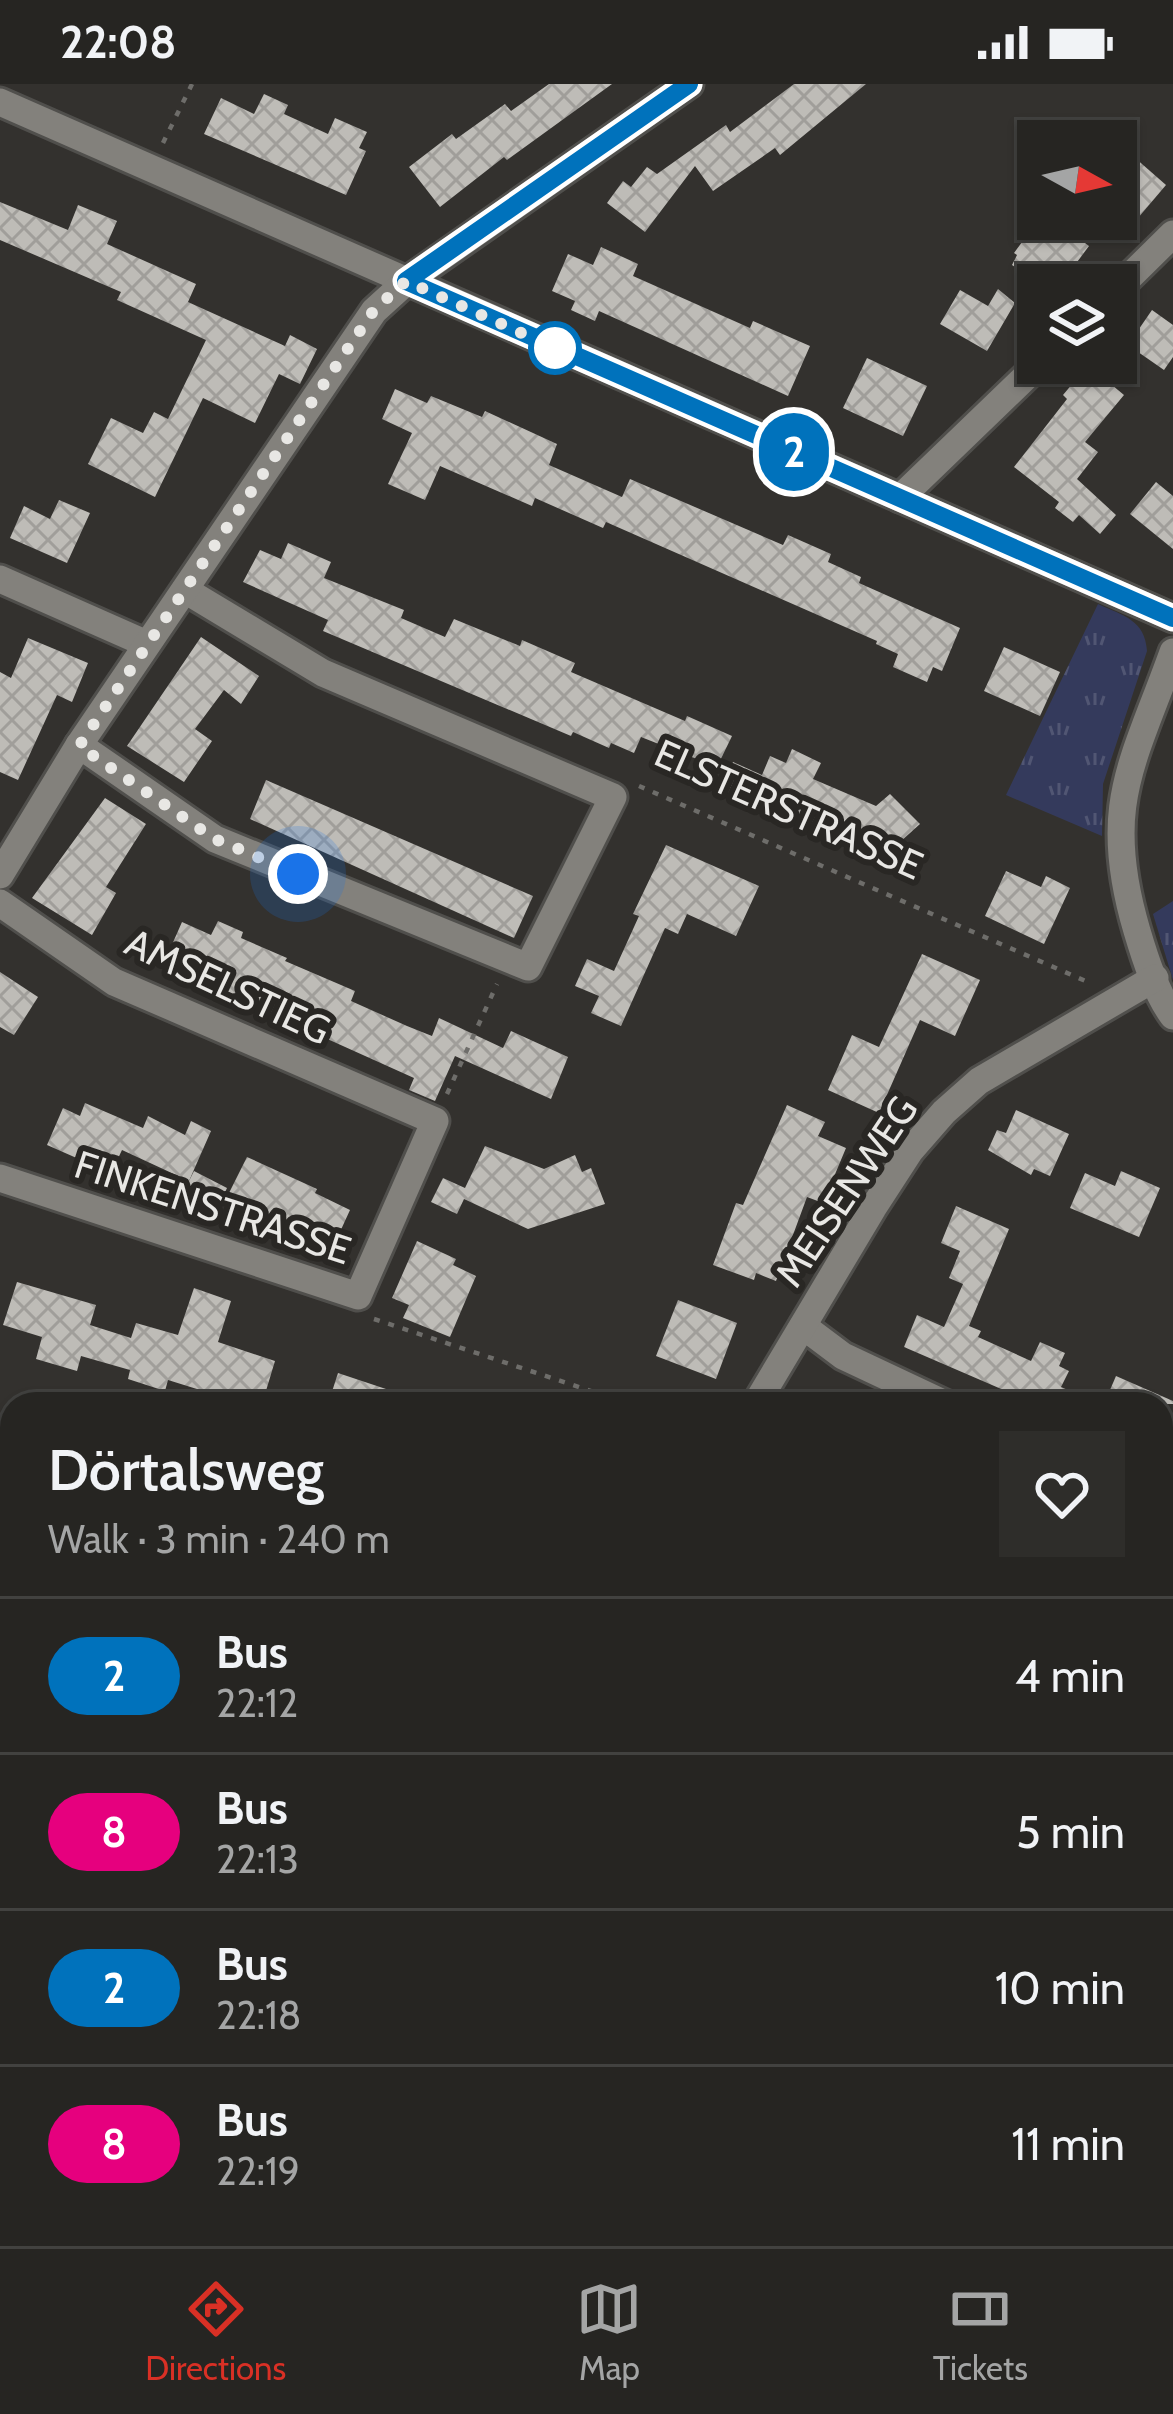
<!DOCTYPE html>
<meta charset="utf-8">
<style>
:root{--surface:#262522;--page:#2e2d2a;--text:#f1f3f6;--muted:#a4a5a5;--line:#424240;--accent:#d93025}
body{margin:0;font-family:Cabin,sans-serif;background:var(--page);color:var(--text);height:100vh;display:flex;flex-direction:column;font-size:45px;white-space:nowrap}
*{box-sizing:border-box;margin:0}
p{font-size:39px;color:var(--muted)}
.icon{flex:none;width:66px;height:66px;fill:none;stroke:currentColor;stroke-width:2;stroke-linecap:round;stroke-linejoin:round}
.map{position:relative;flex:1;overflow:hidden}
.sheet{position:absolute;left:0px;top:1308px;width:1173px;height:855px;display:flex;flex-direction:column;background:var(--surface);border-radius:36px 36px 0 0;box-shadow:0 3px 9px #0004,0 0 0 3px var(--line)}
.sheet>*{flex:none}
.badge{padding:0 24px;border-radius:39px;font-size:42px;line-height:78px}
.needle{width:78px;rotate:98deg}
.fabs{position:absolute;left:1017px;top:36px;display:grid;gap:24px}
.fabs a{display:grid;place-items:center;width:120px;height:120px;border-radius:0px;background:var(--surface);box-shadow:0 3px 9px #0004,0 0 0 3px var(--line);font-size:60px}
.you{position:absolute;width:60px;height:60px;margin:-30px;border:9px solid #fff;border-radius:50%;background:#1a73e8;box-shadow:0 0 0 18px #1a73e833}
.map>.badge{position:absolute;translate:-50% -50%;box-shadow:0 0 0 6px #fff}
.round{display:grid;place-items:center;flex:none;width:126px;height:126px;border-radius:0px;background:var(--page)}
.head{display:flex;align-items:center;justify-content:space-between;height:204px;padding:0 48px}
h1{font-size:57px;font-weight:600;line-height:90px}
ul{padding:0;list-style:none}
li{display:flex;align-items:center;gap:36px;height:156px;padding:0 48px;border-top:3px solid var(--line)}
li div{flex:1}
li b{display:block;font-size:45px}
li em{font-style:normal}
li .badge{min-width:132px;font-weight:700;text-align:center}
.status{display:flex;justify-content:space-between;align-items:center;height:84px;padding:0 60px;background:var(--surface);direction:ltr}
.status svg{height:33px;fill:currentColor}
.menu{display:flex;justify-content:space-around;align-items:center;height:168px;border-top:3px solid var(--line);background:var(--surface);font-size:33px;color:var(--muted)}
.menu a{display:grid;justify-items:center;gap:6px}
.menu .active{color:var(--accent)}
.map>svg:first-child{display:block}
.grass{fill:url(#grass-tufts)}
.forest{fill:url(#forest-firs)}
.building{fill:url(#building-cross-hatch)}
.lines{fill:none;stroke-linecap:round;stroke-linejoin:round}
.street-casing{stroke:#504f4c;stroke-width:33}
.path{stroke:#6e6d6a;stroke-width:4.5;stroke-dasharray:6 9;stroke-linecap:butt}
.street{stroke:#83817c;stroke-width:27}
.line-casing{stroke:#fff;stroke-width:27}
.line{stroke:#0072bc;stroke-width:18}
.walk{stroke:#e8e7e4;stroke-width:12;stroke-dasharray:0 21.6}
.stop-dot{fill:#fff;stroke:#0072bc;stroke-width:6}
.labels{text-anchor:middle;stroke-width:12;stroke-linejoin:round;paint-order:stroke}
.street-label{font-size:39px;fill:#e8e7e4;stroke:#292724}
</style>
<div class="status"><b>22:08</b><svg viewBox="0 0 49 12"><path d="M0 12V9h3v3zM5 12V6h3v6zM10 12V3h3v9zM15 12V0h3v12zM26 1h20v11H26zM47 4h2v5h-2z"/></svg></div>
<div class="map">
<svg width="1173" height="2162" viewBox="0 0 1173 2162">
<defs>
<pattern id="grass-tufts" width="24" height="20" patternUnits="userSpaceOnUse" patternTransform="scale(3)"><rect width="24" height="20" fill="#343a5c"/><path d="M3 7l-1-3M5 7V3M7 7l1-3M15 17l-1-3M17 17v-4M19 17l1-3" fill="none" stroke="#515673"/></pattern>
<pattern id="forest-firs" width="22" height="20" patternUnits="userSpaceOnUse" patternTransform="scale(3)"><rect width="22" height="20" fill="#343a5c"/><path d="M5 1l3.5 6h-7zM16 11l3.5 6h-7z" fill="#515673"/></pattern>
<pattern id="building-cross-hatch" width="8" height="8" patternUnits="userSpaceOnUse" patternTransform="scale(3)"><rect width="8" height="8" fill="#bebcb7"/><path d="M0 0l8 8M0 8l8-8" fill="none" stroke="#a09e9a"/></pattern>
</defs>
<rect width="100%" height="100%" fill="#33312e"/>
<g class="grass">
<path d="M1098,520C1124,532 1145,536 1147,567L1103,700L1102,752L1006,711Z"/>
<polygon points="1173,817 1173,896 1153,830"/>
<polygon points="1161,1627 1173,1631 1173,1866 1161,1860"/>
</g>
<polygon class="forest" points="0,1660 12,1664 12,2151 1161,2151 1161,1860 1173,1866 1173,2162 0,2162"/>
<g class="building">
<polygon points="549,0 612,0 507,76 504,73 440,123 409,83 452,50 456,55 505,20 511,27"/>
<polygon points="794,0 866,0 780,71 775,64 713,107 695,82 645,148 607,119 623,97 631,103 647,83 657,90 726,41 730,48"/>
<polygon points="264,10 288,21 284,30 328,50 335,34 367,48 359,64 366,67 346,111 204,50 221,14 254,30"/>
<polygon points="1126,66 1166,101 1132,141 1116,127 1116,77"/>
<polygon points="0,118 68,146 78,121 117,137 107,160 196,200 188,218 285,262 290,251 317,265 300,300 279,290 255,339 203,314 155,413 88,380 111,334 143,349 154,328 168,335 206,256 117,216 121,208 0,156"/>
<polygon points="1039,135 1053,135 1089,162 1060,201 1035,184 1030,193 1012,181 1017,171 1014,169"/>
<polygon points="601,163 638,180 633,192 750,244 753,237 810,262 788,312 599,227 595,237 571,226 575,217 552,207 568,170 593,181"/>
<polygon points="998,205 1015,219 987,267 940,240 960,206 988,222"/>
<polygon points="1152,226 1173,241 1173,273 1164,286 1128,261"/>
<polygon points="867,274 927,302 903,352 843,324"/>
<polygon points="1088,281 1124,311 1085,358 1098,368 1077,395 1116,431 1100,450 1079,431 1073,438 1055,424 1059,418 1014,383 1067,315 1063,311"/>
<polygon points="395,305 427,319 431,312 482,333 485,327 557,360 549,381 622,413 630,395 783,461 788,451 831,470 828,478 861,493 859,499 960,544 942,587 933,583 927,598 893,583 898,570 876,560 877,557 606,438 603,444 535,414 532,422 440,382 425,416 388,400 412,349 382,335"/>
<polygon points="1156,398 1173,412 1173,465 1130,430"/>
<polygon points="59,416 90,429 67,479 10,454 24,422 50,435"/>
<polygon points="288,459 331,478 324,494 404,526 401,534 445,553 454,535 520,562 522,556 575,579 571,588 685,637 687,632 732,652 717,683 641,653 634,669 611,659 609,664 573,648 571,652 323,547 328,536 243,498 260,466 281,475"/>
<polygon points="201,553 259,592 241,620 224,606 195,645 212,657 184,698 127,662"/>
<polygon points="28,554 88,579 72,618 57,611 18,696 0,688 0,588 11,594"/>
<polygon points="1004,563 1060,588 1040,632 984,607"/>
<polygon points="792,665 821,679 813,695 876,722 890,710 920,740 880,776 812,747 815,741 720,705 733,678 762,691 770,672 786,679"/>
<polygon points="266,696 533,812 514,854 250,735"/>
<polygon points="105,714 146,740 106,803 116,809 92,851 32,814"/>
<polygon points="666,761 759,802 736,852 687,830 678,850 665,844 621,942 591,929 599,912 575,902 587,875 614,887 639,832 633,830"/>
<polygon points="1006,787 1041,803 1046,792 1070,804 1044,860 985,832"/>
<polygon points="218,837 243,848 241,854 287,874 285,877 355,907 351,917 407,942 432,952 439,934 503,964 511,947 568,973 551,1015 455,972 435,1017 409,1006 414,994 163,881 182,838 211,851"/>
<polygon points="922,870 980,896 955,952 920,936 879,1029 828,1006 852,951 879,963"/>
<polygon points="0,888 38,913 14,951 0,943"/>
<polygon points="85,1019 143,1044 148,1032 185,1051 191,1037 211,1047 189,1097 122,1066 113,1085 99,1079 97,1083 47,1061 63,1024 80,1032"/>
<polygon points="787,1021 825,1038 818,1052 846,1064 823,1119 807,1113 776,1197 756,1189 754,1196 713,1181 736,1119 743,1121"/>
<polygon points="1016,1026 1069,1050 1050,1092 1034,1085 1031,1091 988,1066 997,1046 1006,1049"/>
<polygon points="485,1062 544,1085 575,1071 582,1088 591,1084 605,1120 528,1145 464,1115 457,1130 431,1118 443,1094 465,1104"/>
<polygon points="247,1073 317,1105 315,1109 350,1126 334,1161 225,1117"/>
<polygon points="194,1087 227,1104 213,1134 193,1125 196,1118 182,1111"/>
<polygon points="1121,1087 1160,1104 1139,1153 1070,1124 1085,1089 1115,1102"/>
<polygon points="956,1122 1009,1145 969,1242 981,1247 978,1253 1031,1277 1040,1258 1065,1269 1059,1282 1069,1287 1061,1303 1100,1320 1036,1320 904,1263 917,1231 944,1243 963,1200 949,1194 960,1167 941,1159"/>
<polygon points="417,1157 456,1175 453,1181 476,1192 450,1253 403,1234 409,1221 392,1214"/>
<polygon points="17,1198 96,1221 90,1241 131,1254 136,1239 178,1251 194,1204 231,1217 218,1258 275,1277 262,1320 245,1320 168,1296 165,1307 128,1295 130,1286 81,1272 77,1287 36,1275 42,1253 3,1241"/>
<polygon points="678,1216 737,1239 716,1295 656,1272"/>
<polygon points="338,1289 419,1316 418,1320 328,1320"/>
<polygon points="1116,1292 1173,1317 1173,1320 1104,1320"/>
</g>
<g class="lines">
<defs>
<g id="street">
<polyline points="0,18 1173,534"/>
<polyline points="1116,206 1173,150"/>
<polyline points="900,414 1040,279"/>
<polyline points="0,495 147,560"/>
<path d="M1173,568C1133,680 1100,722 1137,847C1145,874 1156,909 1173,932"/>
<polyline points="79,661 215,755 528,883 613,713 323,589 185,506"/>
<polyline points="0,791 79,661 374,227 407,197 689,0"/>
<polyline points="0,819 114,898 435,1037 358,1212 0,1094"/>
<polyline points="803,1242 843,1272 945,1320"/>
<polyline points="756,1320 873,1124 910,1067 944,1028 979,997 1155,894"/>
<polyline points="1161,1415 1173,1420"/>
<polyline points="0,1820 12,1821"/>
<polyline points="1161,2129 1173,2134"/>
</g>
</defs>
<use href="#street" class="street-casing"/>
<g class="path">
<polyline points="163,59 192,0"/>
<polyline points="639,702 1090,899"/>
<polyline points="447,1010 497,900"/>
<polyline points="374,1235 630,1320"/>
<polyline points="0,1654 12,1658"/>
<polyline points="1161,2073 1173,2078"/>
</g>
<use href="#street" class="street"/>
</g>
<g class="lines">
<defs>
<polyline id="line" points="689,0 406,197 1173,534"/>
</defs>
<use href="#line" class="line-casing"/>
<use href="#line" class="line"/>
<polyline class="walk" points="298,790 215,755 79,662 374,226 406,197 555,264"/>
</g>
<circle class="stop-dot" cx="555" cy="264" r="24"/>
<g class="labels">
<g class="street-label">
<text transform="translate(789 725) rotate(24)" y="14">ELSTERSTRASSE</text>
<text transform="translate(228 902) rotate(25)" y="14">AMSELSTIEG</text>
<text transform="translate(846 1107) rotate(-56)" y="14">MEISENWEG</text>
<text transform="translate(213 1123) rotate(18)" y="14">FINKENSTRASSE</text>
</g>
</g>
</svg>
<div class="fabs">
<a><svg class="needle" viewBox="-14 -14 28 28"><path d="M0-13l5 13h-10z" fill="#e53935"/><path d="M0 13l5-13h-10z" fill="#a4a5a5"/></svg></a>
<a><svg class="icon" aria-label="layers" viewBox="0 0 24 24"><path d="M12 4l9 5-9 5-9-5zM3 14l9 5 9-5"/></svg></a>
</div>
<div class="you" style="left:298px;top:790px"></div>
<b class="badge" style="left:794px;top:368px;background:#0072bc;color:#fff">2</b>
<section class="sheet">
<div class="head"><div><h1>Dörtalsweg</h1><p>Walk · 3 min · 240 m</p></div><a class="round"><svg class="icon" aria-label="heart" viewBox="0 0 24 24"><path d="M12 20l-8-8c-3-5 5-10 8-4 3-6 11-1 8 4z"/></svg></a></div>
<ul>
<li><span class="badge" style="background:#0072bc;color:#fff">2</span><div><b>Bus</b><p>22:12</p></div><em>4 min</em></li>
<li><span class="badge" style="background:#e6007e;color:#fff">8</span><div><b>Bus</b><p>22:13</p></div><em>5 min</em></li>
<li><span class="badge" style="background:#0072bc;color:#fff">2</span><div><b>Bus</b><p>22:18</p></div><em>10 min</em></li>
<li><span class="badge" style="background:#e6007e;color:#fff">8</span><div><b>Bus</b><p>22:19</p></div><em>11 min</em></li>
</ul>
</section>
</div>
<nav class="menu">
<a class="active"><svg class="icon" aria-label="directions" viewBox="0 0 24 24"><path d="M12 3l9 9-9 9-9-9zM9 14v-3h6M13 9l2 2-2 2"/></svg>Directions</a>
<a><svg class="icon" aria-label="map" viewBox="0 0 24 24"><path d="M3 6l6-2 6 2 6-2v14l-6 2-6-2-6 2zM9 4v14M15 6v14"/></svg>Map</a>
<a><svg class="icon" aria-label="tickets" viewBox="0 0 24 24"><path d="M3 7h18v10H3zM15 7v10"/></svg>Tickets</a>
</nav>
